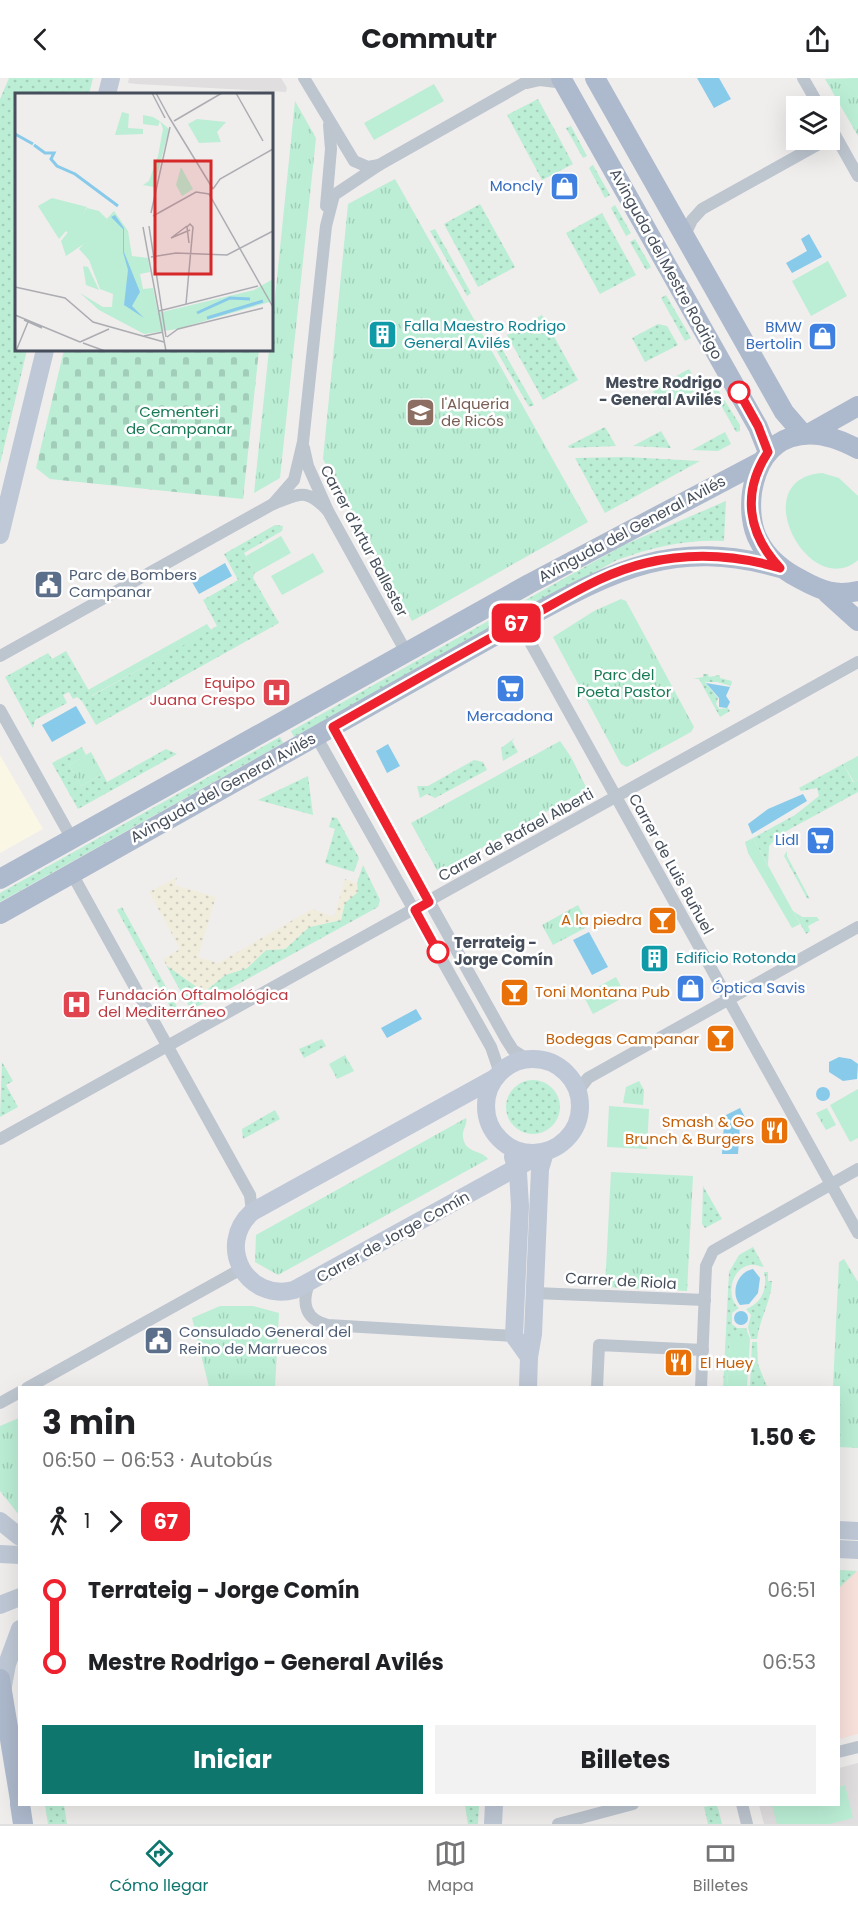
<!DOCTYPE html>
<html lang="es">
<meta charset="utf-8">
<style>
:root{--surface:#fff;--page:#f2f2f2;--text:#202124;--muted:#757577;--line:#e0e0e0;--accent:#0f766e}
body{margin:0;font-family:Poppins,sans-serif;background:var(--page);color:var(--text);height:100vh;display:flex;flex-direction:column;font-size:22px;white-space:nowrap}
*{box-sizing:border-box;margin:0}
p{font-size:20px;color:var(--muted)}
.icon{flex:none;width:33px;height:33px;fill:none;stroke:currentColor;stroke-width:2;stroke-linecap:round;stroke-linejoin:round}
.map{position:relative;flex:1;overflow:hidden}
.sheet{position:absolute;left:18px;top:1308px;width:822px;height:420px;display:flex;flex-direction:column;background:var(--surface);border-radius:0px;box-shadow:0 6px 24px #0002}
.sheet>*{flex:none}
.badge{padding:0 12px;border-radius:9px;font-size:21px;line-height:39px}
.fabs{position:absolute;left:786px;top:18px;display:grid;gap:12px}
.fabs a{display:grid;place-items:center;width:54px;height:54px;border-radius:0px;background:var(--surface);box-shadow:0 6px 24px #0002;font-size:30px}
.map>.badge{position:absolute;translate:-50% -50%;box-shadow:0 0 0 3px #fff}
.legs{display:flex;align-items:center;gap:9px;height:66px;padding:0 24px;font-size:20px}
.legs p{margin-inline-start:auto}
.summary{display:flex;align-items:center;justify-content:space-between;height:102px;padding:0 24px}
h1{font-size:33px;font-weight:700;line-height:45px}
.button{display:flex;gap:12px;margin-top:auto;padding:12px 24px}
.button a{flex:1;height:69px;border-radius:0px;background:var(--accent);color:#fff;font-size:24px;font-weight:700;line-height:69px;text-align:center}
.button a+a{background:var(--page);color:var(--text)}
ul{padding:0 24px;list-style:none}
li{display:flex;align-items:center;gap:21px;height:72px;font-size:22px}
li i{display:grid;place-items:center;width:9px;height:100%;margin:0 8px;background:currentColor}
li i::after{content:'';width:15px;height:15px;margin:-8px;border:4px solid;border-radius:50%;background:var(--surface)}
li p{margin-inline-start:auto}
li:first-child i{background:linear-gradient(#0000 50%,currentColor 0)}
li:last-child i{background:linear-gradient(currentColor 50%,#0000 0)}
header{display:flex;justify-content:space-between;align-items:center;height:78px;padding:0 24px;background:var(--surface);font-size:27px;font-weight:700}
.tabs{display:flex;justify-content:space-around;align-items:center;height:84px;border-top:2px solid var(--line);background:var(--surface);font-size:16px;color:var(--muted)}
.tabs a{display:grid;justify-items:center;gap:3px}
.tabs .current{color:var(--accent)}
.map>svg:first-child{display:block}
.commercial{fill:#fbf7e5}
.education{fill:#e1dedf}
.medical{fill:#fae2dc}
.grass{fill:url(#grass-dots)}
.sand{fill:url(#sand-dots)}
.cemetery{fill:url(#cemetery-stones)}
.park{fill:url(#park-tufts)}
.garden{fill:#bbeed5}
.water{fill:#88caea}
.lines{fill:none;stroke-linecap:round;stroke-linejoin:round}
.street{stroke:#bdc5cf;stroke-width:12}
.secondary{stroke:#bfc8d6;stroke-width:18}
.primary{stroke:#adb9cc;stroke-width:20}
.line-1-casing{stroke:#fff;stroke-width:14}
.line-1{stroke:#ed222e;stroke-width:9}
.stop-1-dot{fill:#fff;stroke:#ed222e;stroke-width:3}
.labels{text-anchor:middle;stroke-width:5;stroke-linejoin:round;paint-order:stroke}
.shop-label{font-size:15px;fill:#366cbe;stroke:#fff;text-anchor:end}
.street-label{font-size:15px;fill:#454e5a;stroke:#fff}
.culture-label{font-size:15px;fill:#0d838f;stroke:#fff;text-anchor:start}
.stop-label{font-size:15px;font-weight:bold;fill:#454e5a;stroke:#fff;text-anchor:end}
.education-label{font-size:15px;fill:#785e54;stroke:#fff;text-anchor:start}
.park-label{font-size:15px;fill:#187a55;stroke:#fff}
.service-label{font-size:15px;fill:#4e5e75;stroke:#fff;text-anchor:start}
.health-label{font-size:15px;fill:#be3a42;stroke:#fff;text-anchor:end}
.food-label{font-size:15px;fill:#c56008;stroke:#fff;text-anchor:end}
.inset-river{fill:none;stroke:#88caea;stroke-width:3}
.inset-road{fill:none;stroke:#acadb2;stroke-width:1.5}
.view{fill:#d62828;fill-opacity:0.15;stroke:#d62828;stroke-width:3}
.inset-edge{fill:none;stroke:#454e5a;stroke-width:3}
</style>
<header><svg class="icon" aria-label="back" viewBox="0 0 24 24"><path d="M15 5l-7 7 7 7"/></svg>Commutr<svg class="icon" aria-label="share" viewBox="0 0 24 24"><path d="M12 15V3M7 8l5-5 5 5M5 13v7h14v-7"/></svg></header>
<div class="map">
<svg width="858" height="1746" viewBox="0 0 858 1746">
<defs>
<pattern id="grass-dots" width="8" height="8" patternUnits="userSpaceOnUse" patternTransform="scale(1.5)"><rect width="8" height="8" fill="#bbeed5"/><path d="M2 2h.1M6 6h.1" fill="none" stroke="#a2ceb9" stroke-width="1.8" stroke-linecap="round"/></pattern>
<pattern id="sand-dots" width="8" height="8" patternUnits="userSpaceOnUse" patternTransform="scale(1.5)"><rect width="8" height="8" fill="#f1eddd"/><path d="M2 2h.1M6 6h.1" fill="none" stroke="#d0cdc0" stroke-width="1.8" stroke-linecap="round"/></pattern>
<pattern id="cemetery-stones" width="16" height="16" patternUnits="userSpaceOnUse" patternTransform="scale(1.5)"><rect width="16" height="16" fill="#bbeed5"/><path d="M2 7V4a2 2 0 0 1 4 0v3zM10 15v-3a2 2 0 0 1 4 0v3z" fill="#a2ceb9"/></pattern>
<pattern id="park-tufts" width="24" height="20" patternUnits="userSpaceOnUse" patternTransform="scale(1.5)"><rect width="24" height="20" fill="#bbeed5"/><path d="M3 7l-1-3M5 7V3M7 7l1-3M15 17l-1-3M17 17v-4M19 17l1-3" fill="none" stroke="#a2ceb9"/></pattern>
</defs>
<rect width="100%" height="100%" fill="#f0eded"/>
<polygon class="commercial" points="0,677 43,751 0,775"/>
<g class="education">
<polygon points="129,0 281,0 287,10 286,14 137,6 128,5"/>
<polygon points="858,1685 858,1746 764,1746 759,1727 838,1726 839,1690"/>
</g>
<polygon class="medical" points="839,1492 858,1493 858,1656 839,1661"/>
<g class="grass">
<polygon points="9,0 93,0 89,16 16,16 16,272 27,272 0,386 0,21"/>
<polygon points="538,21 573,86 542,102 507,37"/>
<polygon points="571,48 587,78 583,80 566,50"/>
<polygon points="593,87 610,117 605,120 589,90"/>
<polygon points="480,126 515,189 478,209 444,146"/>
<polygon points="615,127 631,155 626,158 611,130"/>
<polygon points="602,135 636,197 600,216 566,155"/>
<polygon points="435,151 471,215 467,218 430,153"/>
<polygon points="635,161 651,189 646,192 630,164"/>
<polygon points="666,217 691,260 685,263 661,220"/>
<polygon points="542,237 578,302 543,322 507,257"/>
<polygon points="658,246 667,248 678,267 645,284 632,260"/>
<polygon points="497,262 534,327 529,329 492,265"/>
<polygon points="716,309 740,347 740,353 736,354 712,311"/>
<polygon points="605,349 616,368 569,370 568,368"/>
<polygon points="661,353 671,370 633,368"/>
<polygon points="725,354 731,366 718,373 692,372"/>
<polygon points="626,379 700,383 605,435 575,380"/>
<path d="M726,423L724,463C687,461 653,469 617,482L294,659L291,653L624,467Z"/>
<polygon points="275,447 283,448 282,453 244,475 255,494 253,500 279,545 96,647 82,623 77,619 73,621 69,614 63,617 67,625 35,642 33,650 5,599 48,575 52,581 66,573 92,618 217,548 203,522 238,502 224,476"/>
<polygon points="703,596 708,596 709,599 720,597 720,600 732,603 731,608 717,604 705,604 718,620 716,626 719,631 728,630 730,633 720,639 699,601 693,601 703,599"/>
<polygon points="280,659 283,665 0,824 0,815"/>
<polygon points="516,659 512,663 518,674 503,683 501,670"/>
<polygon points="82,669 86,677 69,687 81,708 103,696 107,704 166,671 177,676 78,731 52,685"/>
<polygon points="474,682 483,684 487,692 435,720 427,716 420,720 417,708 428,708"/>
<polygon points="843,686 853,704 858,702 858,714 779,757 769,768 768,787 753,760 795,737 819,718 817,710 801,713 799,710"/>
<polygon points="308,698 313,737 258,722"/>
<polygon points="332,739 337,740 359,780 354,794 325,785 335,751 329,749"/>
<polygon points="787,773 787,778 810,821 807,820 784,778"/>
<polygon points="363,787 380,822 378,829 191,932 166,887 204,914 225,897 247,890 266,872 285,871 309,849 341,842 344,825 357,814 357,805"/>
<polygon points="122,829 182,938 174,936 117,832"/>
<polygon points="793,833 802,839 817,839 819,842 808,848 810,853 806,856"/>
<polygon points="322,961 326,968 304,980 299,971"/>
<polygon points="2,984 13,1003 6,1007 18,1029 0,1039"/>
<circle cx="533" cy="1029" r="27"/>
<polygon points="275,1032 280,1041 243,1061 242,1051"/>
<polygon points="703,1108 722,1141 705,1150 702,1146"/>
<path d="M753,1169L764,1189C759,1189 755,1186 750,1187C731,1190 725,1219 739,1230L732,1235V1246L737,1250H746L750,1261H730L727,1309L723,1310L729,1194L739,1177Z"/>
<path d="M764,1194H768V1203H772C771,1224 760,1240 757,1261H751L748,1249L751,1237L746,1231C762,1225 768,1210 764,1194Z"/>
<polygon points="752,1264 757,1264 758,1286 767,1309 750,1309"/>
<polygon points="839,1492 857,1493 839,1510"/>
<polygon points="45,1727 64,1727 67,1746 48,1746"/>
<polygon points="465,1727 479,1727 478,1746 468,1746"/>
<polygon points="717,1727 722,1746 708,1746 704,1729"/>
</g>
<polygon class="sand" points="177,799 175,807 216,819 198,879 218,885 312,831 334,839 345,801 357,805 358,814 345,825 341,842 309,849 285,871 266,872 247,890 225,897 204,914 166,887 163,881 180,871 149,814"/>
<polygon class="cemetery" points="64,272 259,272 243,421 50,401 36,390"/>
<g class="park">
<polygon points="858,0 858,58 825,1"/>
<polygon points="295,23 316,60 280,400 254,415 269,272 272,272 272,249"/>
<polygon points="395,101 588,444 412,543 323,381 348,126"/>
<polygon points="689,291 700,310 663,331 652,311"/>
<polygon points="621,521 626,523 694,649 691,654 627,689 621,686 553,559 594,533"/>
<polygon points="560,663 571,679 587,711 438,794 411,745"/>
<polygon points="91,674 103,696 81,708 69,687"/>
<polygon points="578,827 589,848 553,867 542,847"/>
<polygon points="345,977 354,993 337,1001 329,986"/>
<polygon points="639,1003 644,1012 643,1027 623,1025 626,1009"/>
<polygon points="827,1030 836,1047 826,1052 816,1035"/>
<path d="M466,1040C468,1047 462,1051 463,1059C465,1076 481,1071 488,1081L278,1197L255,1184L256,1157Z"/>
<polygon points="611,1094 693,1098 687,1213 605,1209"/>
<polygon points="844,1181 858,1204 858,1370 839,1369 838,1310 833,1309 839,1184"/>
<polygon points="220,1228 253,1228 279,1235 275,1309 209,1309 192,1240"/>
<polygon points="19,1340 20,1340 19,1437 0,1413 0,1348"/>
</g>
<g class="garden">
<polygon points="434,6 444,23 374,62 364,45"/>
<polygon points="828,183 847,218 811,238 792,203"/>
<path d="M822,395L839,400L858,418V482C809,524 744,401 822,395Z"/>
<polygon points="281,458 291,475 255,495 246,478"/>
<polygon points="313,475 324,494 282,517 271,498"/>
<polygon points="207,546 211,552 91,618 88,612"/>
<polygon points="858,678 858,702 854,704 843,686"/>
<polygon points="753,760 800,846 792,850 748,775 745,764"/>
<polygon points="616,899 626,918 593,936 583,917"/>
<polygon points="858,1011 858,1060 850,1064 830,1027"/>
<polygon points="609,1028 649,1031 647,1071 607,1069"/>
<polygon points="730,1260 750,1261 747,1309 727,1309"/>
<polygon points="845,1707 853,1740 830,1746 777,1746 772,1727 838,1726 839,1709"/>
</g>
<g class="water">
<polygon points="697,0 719,0 731,21 714,30"/>
<polygon points="809,156 822,179 792,195 786,185 807,173 801,161"/>
<polygon points="225,485 232,498 199,516 192,504"/>
<polygon points="706,605 730,609 726,618 730,624 727,630 719,629 719,620"/>
<polygon points="76,628 86,645 52,664 42,647"/>
<polygon points="388,666 400,688 387,695 376,673"/>
<polygon points="803,716 807,723 752,756 748,746 768,731"/>
<polygon points="589,854 608,889 592,897 573,862"/>
<polygon points="416,931 422,941 387,960 381,950"/>
<polygon points="839,979 851,981 858,986 857,1001 843,1003 829,994 829,984"/>
<circle cx="823" cy="1016" r="7"/>
<polygon points="740,1030 747,1043 740,1047 738,1076 722,1076 724,1045 727,1042 724,1038"/>
<path d="M753,1191L760,1200L758,1215L749,1226L740,1227C730,1215 737,1194 753,1191Z"/>
<circle cx="741" cy="1240" r="7"/>
</g>
<g class="lines">
<g class="street">
<polyline points="304,0 354,83 368,89 379,87"/>
<polyline points="803,0 819,28"/>
<polyline points="527,5 540,2 564,5"/>
<polyline points="830,48 858,98"/>
<polyline points="326,128 331,71 329,47"/>
<polyline points="684,159 692,142 702,131 826,62"/>
<polyline points="304,370 308,388 328,433 406,574"/>
<polyline points="273,426 294,402 303,364 326,148 334,117 379,87 533,0"/>
<polyline points="519,544 858,1155"/>
<path d="M0,578L273,426C300,416 306,409 328,433"/>
<polyline points="0,632 72,761"/>
<polyline points="332,649 506,961 513,972 527,981"/>
<polyline points="316,658 491,969 500,995"/>
<polyline points="71,794 250,1117 252,1134"/>
<polyline points="578,1013 588,1000 858,849"/>
<polyline points="0,1061 858,584"/>
<path d="M309,1206C301,1226 306,1242 328,1247L514,1258"/>
<polyline points="535,1215 705,1222"/>
<polyline points="27,1310 241,1191"/>
<polyline points="597,1310 599,1267 703,1272"/>
<polyline points="701,1310 706,1188 713,1173 858,1091"/>
<polyline points="0,1325 20,1314"/>
<polyline points="838,1674 858,1669"/>
<polyline points="742,1726 747,1746"/>
<polyline points="558,1746 633,1726"/>
</g>
<g class="secondary">
<polyline points="107,16 111,0"/>
<polyline points="0,457 45,272"/>
<circle cx="533" cy="1028" r="47"/>
<path d="M495,1000L252,1134C215,1168 247,1224 294,1212L545,1074"/>
<polyline points="513,1079 518,1095 520,1128 514,1258 529,1279"/>
<polyline points="528,1310 529,1279 533,1256 540,1091 545,1074"/>
<polyline points="0,1443 20,1459"/>
<polyline points="838,1452 858,1453"/>
<polyline points="838,1471 858,1472"/>
<polyline points="0,1476 20,1477"/>
<polyline points="0,1527 20,1519"/>
<polyline points="2,1614 7,1586 20,1551"/>
<polyline points="493,1746 494,1726"/>
</g>
<g class="primary">
<polyline points="561,0 758,349 768,374"/>
<polyline points="595,0 784,334 803,356"/>
<polyline points="810,355 858,328"/>
<path d="M858,371C809,344 762,353 752,414C750,429 751,449 759,463C768,481 784,493 802,502C822,513 836,518 858,513"/>
<polyline points="827,515 858,543"/>
<polyline points="0,801 529,506 762,383"/>
<path d="M0,836L519,544C612,494 672,459 780,490"/>
<polyline points="0,1601 20,1722"/>
<polyline points="20,1726 23,1746"/>
</g>
</g>
<g class="lines">
<defs>
<path id="line-1" d="M438,874L415,832L429,824L333,649C400,611 467,572 535,536C570,517 606,494 646,485C692,474 736,477 780,490C748,456 741,415 768,374L758,348L739,314"/>
</defs>
<use href="#line-1" class="line-1-casing"/>
<use href="#line-1" class="line-1"/>
</g>
<defs>
<symbol id="shop-square" viewBox="-11 -11 22 22"><rect x="-9" y="-9" width="18" height="18" rx="4" fill="#3f7fe0" stroke="#fff"/><path d="M-5-2.5h2.3a2.7 3.5 0 0 1 5.4 0H5L5.5 6h-11ZM-1.5-2.5h3a1.5 2.3 0 0 0-3 0Z" fill="#fff"/></symbol>
<symbol id="building-square" viewBox="-11 -11 22 22"><rect x="-9" y="-9" width="18" height="18" rx="4" fill="#0f9aa8" stroke="#fff"/><path d="M-4-6H4V6H1V3H-1V6H-4ZM-2.5-4.3h1.7v1.8h-1.7ZM.8-4.3h1.7v1.8H.8ZM-2.5-1h1.7V.8h-1.7ZM.8-1h1.7V.8H.8Z" fill="#fff"/></symbol>
<symbol id="school-square" viewBox="-11 -11 22 22"><rect x="-9" y="-9" width="18" height="18" rx="4" fill="#8d6e63" stroke="#fff"/><path d="M0-5L7-2L0 1L-7-2ZM-4 1L0 2.5L4 1V4Q0 6-4 4Z" fill="#fff"/></symbol>
<symbol id="civic-square" viewBox="-11 -11 22 22"><rect x="-9" y="-9" width="18" height="18" rx="4" fill="#5c6f8a" stroke="#fff"/><path d="M-.6-6.5H3V-4.5H.6V-3L4-1V1h2V6H-6V1h2V-1L-.6-3ZM-1.2 2.5V6h2.4V2.5Z" fill="#fff"/></symbol>
<symbol id="supermarket-square" viewBox="-11 -11 22 22"><rect x="-9" y="-9" width="18" height="18" rx="4" fill="#3f7fe0" stroke="#fff"/><path d="M-6-5.5h2.5l.6 2H6L4.5 2H-2.5L-4.4-4H-6ZM-1.5 3.2a1.3 1.3 0 1 0 .1 0ZM3 3.2a1.3 1.3 0 1 0 .1 0Z" fill="#fff"/></symbol>
<symbol id="hospital-square" viewBox="-11 -11 22 22"><rect x="-9" y="-9" width="18" height="18" rx="4" fill="#e0444e" stroke="#fff"/><path d="M-5-5h3v3.5h4V-5h3V5h-3V1.5h-4V5h-3Z" fill="#fff"/></symbol>
<symbol id="bar-square" viewBox="-11 -11 22 22"><rect x="-9" y="-9" width="18" height="18" rx="4" fill="#e8710a" stroke="#fff"/><path d="M-6-5H6L.8 .8V4.5H3.5V6h-7V4.5H-.8V.8Z" fill="#fff"/></symbol>
<symbol id="restaurant-square" viewBox="-11 -11 22 22"><rect x="-9" y="-9" width="18" height="18" rx="4" fill="#e8710a" stroke="#fff"/><path d="M-5-6h1v4h1v-4h1v4h1v-4h1v5L-1.5 .5V6h-2V.5L-5-1ZM5-6V6H3V1.5H1.5Q1.5-4 5-6Z" fill="#fff"/></symbol>
</defs>
<g fill-rule="evenodd">
<use href="#shop-square" x="548" y="92" width="33" height="33"/>
<use href="#building-square" x="366" y="240" width="33" height="33"/>
<use href="#shop-square" x="806" y="242" width="33" height="33"/>
<use href="#school-square" x="404" y="318" width="33" height="33"/>
<use href="#civic-square" x="32" y="490" width="33" height="33"/>
<use href="#supermarket-square" x="494" y="594" width="33" height="33"/>
<use href="#hospital-square" x="260" y="598" width="33" height="33"/>
<use href="#supermarket-square" x="804" y="746" width="33" height="33"/>
<use href="#bar-square" x="646" y="826" width="33" height="33"/>
<use href="#building-square" x="638" y="864" width="33" height="33"/>
<use href="#shop-square" x="674" y="894" width="33" height="33"/>
<use href="#bar-square" x="498" y="898" width="33" height="33"/>
<use href="#hospital-square" x="60" y="910" width="33" height="33"/>
<use href="#bar-square" x="704" y="944" width="33" height="33"/>
<use href="#restaurant-square" x="758" y="1036" width="33" height="33"/>
<use href="#civic-square" x="142" y="1246" width="33" height="33"/>
<use href="#restaurant-square" x="662" y="1268" width="33" height="33"/>
</g>
<g class="stop-1-dot">
<circle cx="739" cy="314" r="10"/>
<circle cx="438" cy="874" r="10"/>
</g>
<g class="labels">
<g class="shop-label">
<text x="543" y="113">Moncly</text>
<text x="802" y="254">BMW<tspan x="802" dy="17">Bertolin</tspan></text>
<text x="510" y="643" text-anchor="middle">Mercadona</text>
<text x="799" y="767">Lidl</text>
<text x="712" y="915" text-anchor="start">Óptica Savis</text>
</g>
<g class="street-label">
<text transform="translate(666 186) rotate(61)" y="5">Avinguda del Mestre Rodrigo</text>
<text transform="translate(632 451) rotate(-28)" y="5">Avinguda del General Avilés</text>
<text transform="translate(364 463) rotate(62)" y="5">Carrer d'Artur Ballester</text>
<text transform="translate(223 710) rotate(-29)" y="5">Avinguda del General Avilés</text>
<text transform="translate(516 757) rotate(-29)" y="5">Carrer de Rafael Alberti</text>
<text transform="translate(671 786) rotate(61)" y="5">Carrer de Luis Buñuel</text>
<text transform="translate(393 1159) rotate(-29)" y="5">Carrer de Jorge Comín</text>
<text transform="translate(621 1203) rotate(3)" y="5">Carrer de Riola</text>
</g>
<g class="culture-label">
<text x="404" y="253">Falla Maestro Rodrigo<tspan x="404" dy="17">General Avilés</tspan></text>
<text x="676" y="885">Edificio Rotonda</text>
</g>
<g class="stop-label">
<text x="722" y="310">Mestre Rodrigo<tspan x="722" dy="17">- General Avilés</tspan></text>
<text x="454" y="870" text-anchor="start">Terrateig -<tspan x="454" dy="17">Jorge Comín</tspan></text>
</g>
<g class="education-label">
<text x="441" y="331">l'Alqueria<tspan x="441" dy="17">de Ricós</tspan></text>
</g>
<g class="park-label">
<text x="179" y="339">Cementeri<tspan x="179" dy="17">de Campanar</tspan></text>
<text x="624" y="602">Parc del<tspan x="624" dy="17">Poeta Pastor</tspan></text>
</g>
<g class="service-label">
<text x="69" y="502">Parc de Bombers<tspan x="69" dy="17">Campanar</tspan></text>
<text x="179" y="1259">Consulado General del<tspan x="179" dy="17">Reino de Marruecos</tspan></text>
</g>
<g class="health-label">
<text x="255" y="610">Equipo<tspan x="255" dy="17">Juana Crespo</tspan></text>
<text x="98" y="922" text-anchor="start">Fundación Oftalmológica<tspan x="98" dy="17">del Mediterráneo</tspan></text>
</g>
<g class="food-label">
<text x="642" y="847">A la piedra</text>
<text x="535" y="919" text-anchor="start">Toni Montana Pub</text>
<text x="699" y="966">Bodegas Campanar</text>
<text x="754" y="1049">Smash &amp; Go<tspan x="754" dy="17">Brunch &amp; Burgers</tspan></text>
<text x="700" y="1290" text-anchor="start">El Huey</text>
</g>
</g>
<g transform="translate(15 15)">
<rect width="258" height="258" fill="#f0eded"/>
<path d="M107,19L114,21L113,35L128,36V41L100,42ZM128,22L138,24L146,29L154,36L139,94L128,92L134,88L143,63L148,36L145,28L143,33L128,31ZM68,173L73,174L84,197L71,192Z" fill="#bbeed5"/>
<path d="M166,74L178,96L167,103L161,92ZM37,105L72,114L54,141L51,138L44,146L23,113ZM99,118L113,138L117,163L133,165L135,179L125,181L128,196L138,195L143,220L239,197L258,186V208L162,236L129,241L84,217L65,200L88,214H97L98,201L85,196L74,167L64,156Z" fill="#bbeed5"/>
<path d="M182,26L211,29L202,39L206,49L184,50L173,31ZM72,115L84,118L92,126L76,146L51,163L46,148Z" fill="#bbeed5"/>
<path d="M100,122L109,135V159L125,199L117,213L129,225L109,212L113,177L108,159V136L96,124Z" fill="#88caea"/>
<path class="inset-river" d="M0,41L18,51M19,52L30,60H39L36,66L42,73L60,81L103,113M182,220L215,205L235,206M192,225L248,208"/>
<path class="inset-road" d="M137,0L150,25M141,0L154,24M221,0L248,48M154,24L198,96M159,28L207,0M198,96L205,86L258,56M136,120L155,34M138,123L181,99L194,101L258,214M134,133L151,244M172,133L156,145L175,137M128,134L151,258M136,164L161,160L212,162L258,138M0,194L50,205L78,229L149,249M171,211L178,134L175,131L172,134L174,150M144,218L243,193M0,222L65,249M9,227L27,235M129,243L148,239M152,244L163,236L248,215M65,249L94,236M68,250L90,258M1,258L13,229"/>
<path class="view" d="M140,68H196V181H140Z"/>
<rect width="258" height="258" class="inset-edge"/>
</g>
</svg>
<div class="fabs">
<a><svg class="icon" aria-label="layers" viewBox="0 0 24 24"><path d="M12 4l9 5-9 5-9-5zM3 14l9 5 9-5"/></svg></a>
</div>
<b class="badge" style="left:516px;top:545px;background:#ed222e;color:#fff">67</b>
<section class="sheet">
<div class="summary"><div><h1>3 min</h1><p>06:50 – 06:53 · Autobús</p></div><b>1.50 €</b></div>
<div class="legs"><svg class="icon" aria-label="walk" viewBox="0 0 24 24"><circle cx="13" cy="4" r="2"/><path d="M13 8l-2 6 4 7M11 14l-3 7M7 12l3-4h3l4 4"/></svg>1<svg class="icon" aria-label="forward" viewBox="0 0 24 24"><path d="M9 5l7 7-7 7"/></svg><b class="badge" style="background:#ed222e;color:#fff">67</b></div>
<ul>
<li><i style="color:#ed222e"></i><b>Terrateig - Jorge Comín</b><p>06:51</p></li>
<li><i style="color:#ed222e"></i><b>Mestre Rodrigo - General Avilés</b><p>06:53</p></li>
</ul>
<div class="button"><a>Iniciar</a><a>Billetes</a></div>
</section>
</div>
<nav class="tabs">
<a class="current"><svg class="icon" aria-label="directions" viewBox="0 0 24 24"><path d="M12 3l9 9-9 9-9-9zM9 14v-3h6M13 9l2 2-2 2"/></svg>Cómo llegar</a>
<a><svg class="icon" aria-label="map" viewBox="0 0 24 24"><path d="M3 6l6-2 6 2 6-2v14l-6 2-6-2-6 2zM9 4v14M15 6v14"/></svg>Mapa</a>
<a><svg class="icon" aria-label="tickets" viewBox="0 0 24 24"><path d="M3 7h18v10H3zM15 7v10"/></svg>Billetes</a>
</nav>
